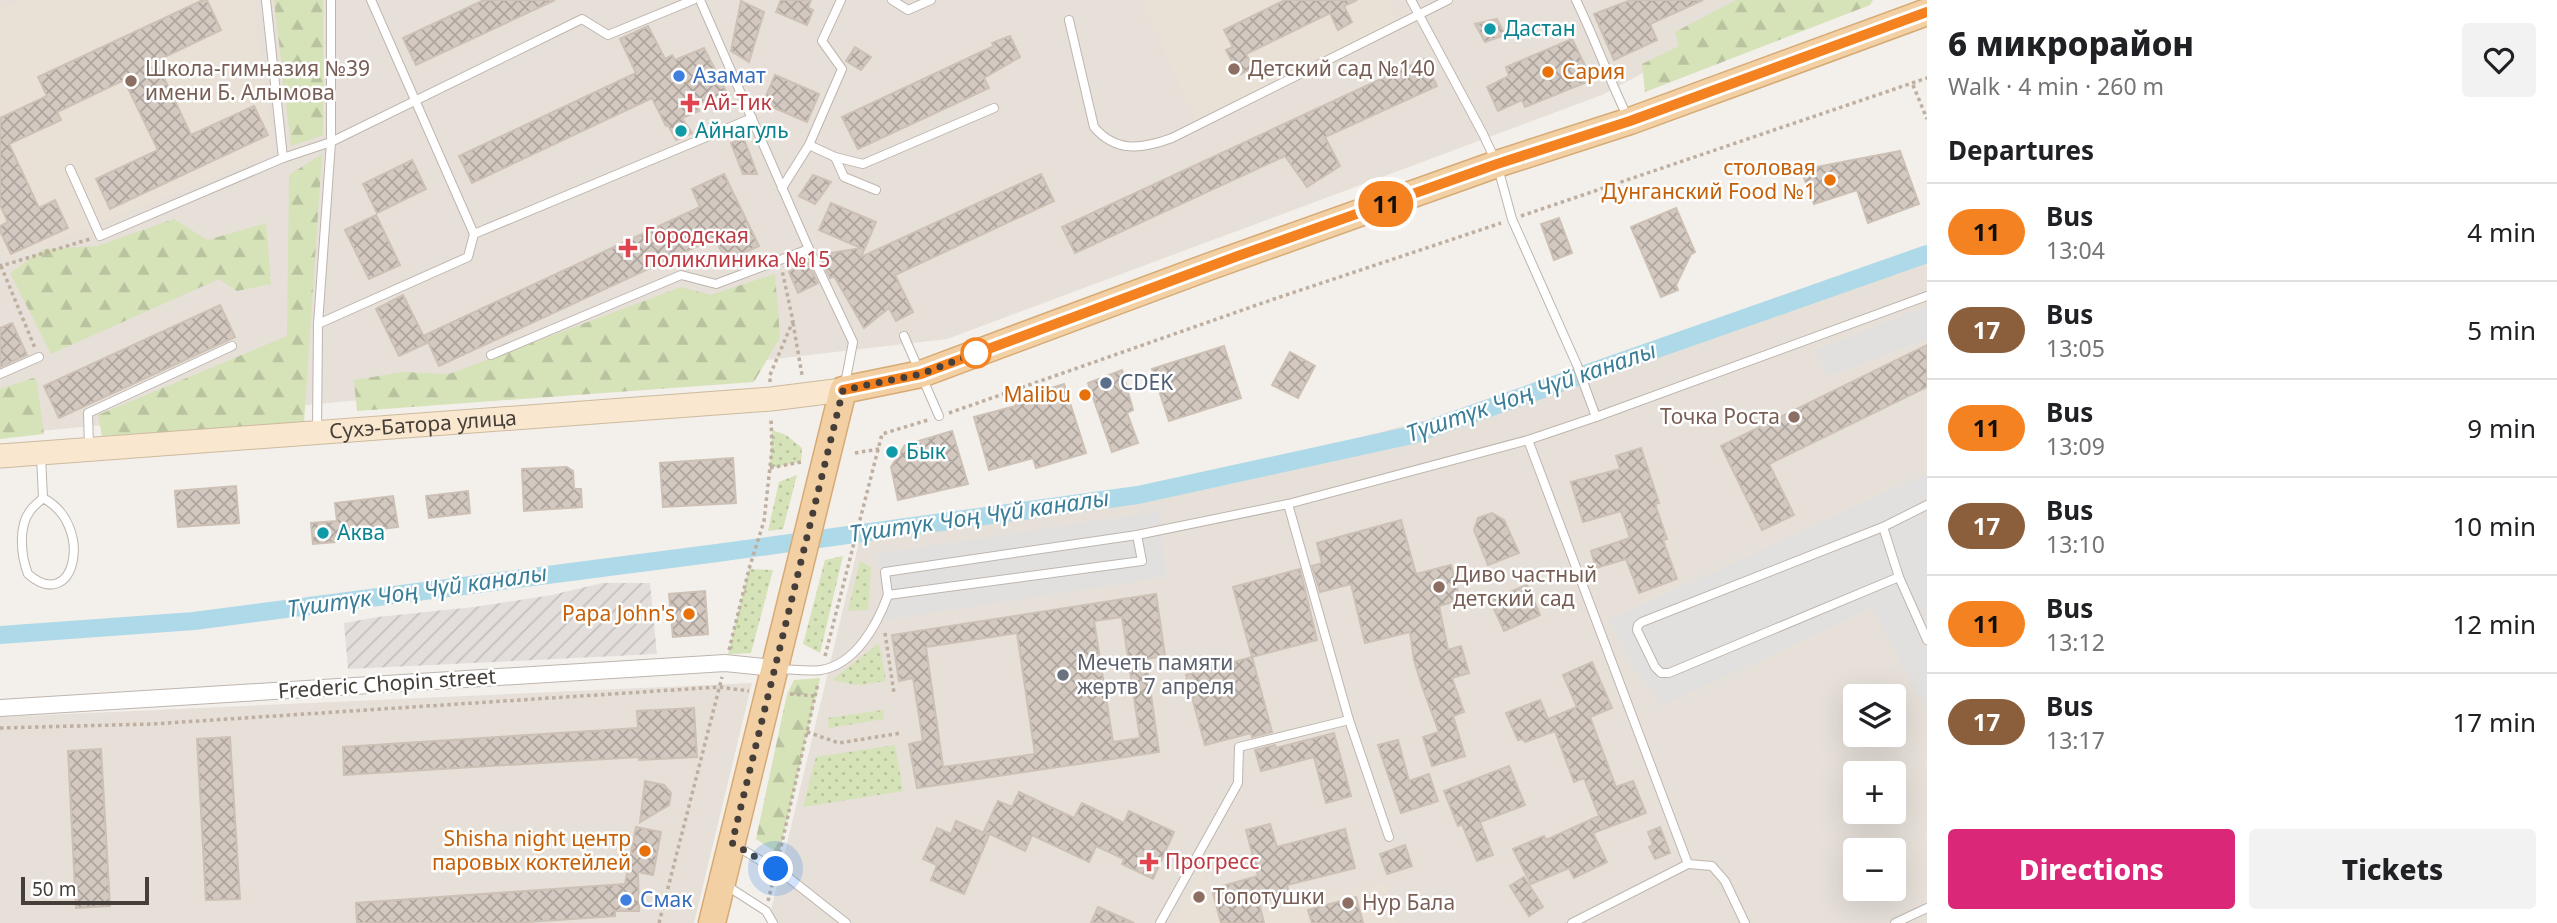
<!DOCTYPE html>
<meta charset="utf-8">
<style>
:root{--surface:#fff;--page:#f2f2f2;--text:#202124;--muted:#757577;--line:#e0e0e0;--accent:#db2777}
body{margin:0;font-family:"Noto Sans",sans-serif;background:var(--page);color:var(--text);height:100vh;display:flex;flex-direction:column;font-size:26px;white-space:nowrap}
*{box-sizing:border-box;margin:0}
p{font-size:23px;color:var(--muted)}
.icon{flex:none;width:38px;height:38px;fill:none;stroke:currentColor;stroke-width:2;stroke-linecap:round;stroke-linejoin:round}
.map{position:relative;flex:1;overflow:hidden}
.sheet{display:flex;flex-direction:column;background:var(--surface);width:630px}
.sheet>*{flex:none}
.badge{padding:0 14px;border-radius:23px;font-size:24px;line-height:46px}
.buttons{position:absolute;left:1843px;top:684px;display:grid;gap:14px}
.buttons a{display:grid;place-items:center;width:63px;height:63px;border-radius:7px;background:var(--surface);box-shadow:0 7px 28px #0002;font-size:35px}
.scale{position:absolute;left:21px;bottom:18px;width:128px;box-sizing:border-box;padding-left:7px;border:4px solid #463f39;border-top:0;font-size:19px;line-height:24px;white-space:nowrap;color:#463f39;-webkit-text-stroke:5px #fff;paint-order:stroke}
.you{position:absolute;width:35px;height:35px;margin:-18px;border:5px solid #fff;border-radius:50%;background:#1a73e8;box-shadow:0 0 0 10px #1a73e833}
.map>.badge{position:absolute;translate:-50% -50%;box-shadow:0 0 0 4px #fff}
h2{padding:0 21px;font-size:26px;line-height:63px}
.round{display:grid;place-items:center;flex:none;width:74px;height:74px;border-radius:7px;background:var(--page)}
.headline{display:flex;align-items:center;justify-content:space-between;height:119px;padding:0 21px}
h1{font-size:33px;font-weight:800;line-height:52px}
.cta{display:flex;gap:14px;margin-top:auto;padding:14px 21px}
.cta a{flex:1;height:80px;border-radius:7px;background:var(--accent);color:#fff;font-size:28px;font-weight:800;line-height:80px;text-align:center}
.cta a+a{background:var(--page);color:var(--text)}
ul{padding:0;list-style:none}
li{display:flex;align-items:center;gap:21px;height:98px;padding:0 21px;border-top:2px solid var(--line)}
li div{flex:1}
li b{display:block;font-size:26px}
li em{font-style:normal}
li .badge{min-width:77px;font-weight:700;text-align:center}
main{display:flex;flex:1;min-height:0}
.map>svg:first-child{display:block}
.residential{fill:#e6e0d9;fill-rule:evenodd}
.industrial{fill:url(#industrial-furrows)}
.education{fill:#eae1d6}
.grass{fill:url(#grass-dots)}
.forest{fill:url(#forest-firs)}
.parking{fill:#e2e0de}
.lines{fill:none;stroke-linecap:round;stroke-linejoin:round}
.canal{stroke:#aed9e8;stroke-width:18}
.building{fill:url(#building-cross-hatch);stroke:#cdc0b5;stroke-width:2;fill-rule:evenodd}
.service-casing{stroke:#beb5ae;stroke-width:10}
.minor-casing{stroke:#beb5ae;stroke-width:18}
.secondary-casing{stroke:#cdba9f;stroke-width:25}
.primary-casing{stroke:#d6aa75;stroke-width:29}
.path{stroke:#beafa1;stroke-width:3.5;stroke-dasharray:3.5 3.5;stroke-linecap:butt}
.service{stroke:#fff;stroke-width:8}
.minor{stroke:#fff;stroke-width:16}
.secondary{stroke:#f9e8cf;stroke-width:23}
.primary{stroke:#f3d0a3;stroke-width:26}
.line-casing{stroke:#fff;stroke-width:16}
.line{stroke:#f58220;stroke-width:10}
.walk{stroke:#463f39;stroke-width:7;stroke-dasharray:0 12.6}
.culture-dot{fill:#0f9aa8;stroke:#fff;stroke-width:2.5}
.education-dot{fill:#8d6e63;stroke:#fff;stroke-width:2.5}
.food-dot{fill:#e8710a;stroke:#fff;stroke-width:2.5}
.shop-dot{fill:#3f7fe0;stroke:#fff;stroke-width:2.5}
.health-dot{fill:#e0444e;stroke:#fff;stroke-width:2.5}
.stop-dot{fill:#fff;stroke:#f58220;stroke-width:3.5}
.service-dot{fill:#5c6f8a;stroke:#fff;stroke-width:2.5}
.worship-dot{fill:#6b7280;stroke:#fff;stroke-width:2.5}
.labels{text-anchor:middle;stroke-width:5;stroke-linejoin:round;paint-order:stroke}
.culture-label{font-size:21px;fill:#0d838f;stroke:#fff;text-anchor:start}
.education-label{font-size:21px;fill:#785e54;stroke:#fff;text-anchor:start}
.food-label{font-size:21px;fill:#c56008;stroke:#fff;text-anchor:end}
.shop-label{font-size:21px;fill:#366cbe;stroke:#fff;text-anchor:start}
.health-label{font-size:21px;fill:#be3a42;stroke:#fff;text-anchor:start}
.service-label{font-size:21px;fill:#4e5e75;stroke:#fff;text-anchor:start}
.street-label{font-size:21px;fill:#463f39;stroke:#fff}
.worship-label{font-size:21px;fill:#5b616d;stroke:#fff;text-anchor:start}
.water-label{font-size:23px;font-style:italic;fill:#3a7e97;stroke:#fff}
</style>
<main>
<div class="map">
<svg width="1927" height="923" viewBox="0 0 1927 923">
<defs>
<pattern id="industrial-furrows" width="10" height="10" patternUnits="userSpaceOnUse" patternTransform="scale(1.75)"><rect width="10" height="10" fill="#e3dedb"/><path d="M-1 1l2-2M0 10L10 0M9 11l2-2" fill="none" stroke="#c4c0bd"/></pattern>
<pattern id="grass-dots" width="8" height="8" patternUnits="userSpaceOnUse" patternTransform="scale(1.75)"><rect width="8" height="8" fill="#d6e2b8"/><path d="M2 2h.1M6 6h.1" fill="none" stroke="#b9c39f" stroke-width="1.8" stroke-linecap="round"/></pattern>
<pattern id="forest-firs" width="22" height="20" patternUnits="userSpaceOnUse" patternTransform="scale(1.75)"><rect width="22" height="20" fill="#d6e2b8"/><path d="M5 1l3.5 6h-7zM16 11l3.5 6h-7z" fill="#b9c39f"/></pattern>
<pattern id="building-cross-hatch" width="8" height="8" patternUnits="userSpaceOnUse" patternTransform="scale(1.75)"><rect width="8" height="8" fill="#d3c9c1"/><path d="M0 0l8 8M0 8l8-8" fill="none" stroke="#ada59e"/></pattern>
</defs>
<rect width="100%" height="100%" fill="#f3efea"/>
<g class="residential">
<polygon points="0,0 1779,0 1602,95 947,339 748,362 0,435"/>
<path d="M1927,262V923H768L860,538L1150,492L1539,391ZM1855,696H1894V735H1855ZM1855,774H1894V812H1855ZM1855,850H1894V889H1855Z"/>
<polygon points="752,683 694,923 0,923 0,717"/>
</g>
<polygon class="industrial" points="602,583 650,583 657,654 348,669 344,623 378,617 474,607 552,595"/>
<g class="education">
<polygon points="28,0 253,0 272,153 6,260 0,246 0,8"/>
<polygon points="1142,0 1387,0 1398,20 1195,119"/>
<polygon points="1201,871 1221,923 1174,923"/>
<polygon points="1387,882 1396,923 1223,923"/>
</g>
<g class="grass">
<polygon points="772,430 786,435 802,448 801,462 770,468"/>
<polygon points="797,475 783,529 768,531 779,482"/>
<polygon points="843,556 820,653 803,644 825,560"/>
<polygon points="860,561 871,567 868,610 848,611"/>
<polygon points="749,569 773,570 751,653 728,654"/>
<polygon points="879,643 886,681 857,685 832,680"/>
<polygon points="883,710 884,719 829,728 828,718"/>
<polygon points="895,745 903,791 803,807 816,757"/>
</g>
<g class="forest">
<polygon points="274,0 323,0 323,135 291,146"/>
<polygon points="1736,0 1873,0 1870,5 1645,92 1642,64 1679,46 1675,32"/>
<polygon points="322,154 304,423 102,436 98,415 287,336 289,175"/>
<polygon points="174,219 207,240 266,223 271,284 237,291 219,279 51,354 10,273 44,249 97,246"/>
<polygon points="775,274 780,337 754,382 357,411 354,380 403,372 449,374 681,287 710,295"/>
<polygon points="36,377 44,434 0,439 0,389"/>
<polygon points="820,678 779,854 756,839 787,694 794,680"/>
</g>
<g class="parking">
<polygon points="1927,306 1927,339 1827,377 1815,350"/>
<polygon points="1927,473 1927,713 1872,608 1662,706 1635,671 1609,620"/>
<polygon points="1160,511 1166,577 886,620 876,554"/>
</g>
<g class="lines">
<polyline class="canal" points="0,635 194,621 717,553 1138,495 1412,435 1927,254"/>
</g>
<g class="building">
<polygon points="203,0 207,0 221,30 156,61 191,135 254,106 268,135 110,209 96,179 158,150 124,80 57,112 61,120 9,144 39,208 55,200 68,228 11,254 0,231 0,226 8,222 0,205 0,118 47,96 38,77"/>
<polygon points="484,0 555,0 416,65 403,38"/>
<polygon points="781,0 811,0 808,8 813,10 807,25 776,12"/>
<polygon points="1285,0 1357,0 1344,6 1352,22 1338,30 1330,13 1246,54 1253,68 1239,75 1226,50 1233,47 1224,30"/>
<polygon points="1631,0 1703,0 1650,24 1657,40 1614,60 1594,14"/>
<polygon points="741,1 764,12 749,62 731,51"/>
<polygon points="1497,19 1505,35 1485,42 1475,24"/>
<polygon points="648,26 665,59 672,55 675,60 704,48 727,93 696,104 699,111 682,118 692,133 676,140 668,125 666,126 652,98 472,183 459,156 636,73 620,39"/>
<polygon points="1010,36 1020,57 984,78 989,88 858,149 842,117 994,46 992,43"/>
<polygon points="1572,39 1592,80 1525,107 1522,100 1498,111 1487,87 1509,76 1506,67"/>
<polygon points="855,47 871,57 861,70 846,61"/>
<polygon points="1424,59 1437,86 1325,137 1340,166 1307,187 1285,156 1075,253 1062,227"/>
<polygon points="775,75 819,94 807,122 763,103"/>
<polygon points="744,139 757,174 743,174 731,143"/>
<polygon points="1900,151 1919,204 1868,223 1857,190 1814,204 1801,170"/>
<polygon points="412,160 426,189 377,213 363,184"/>
<polygon points="724,174 759,246 726,261 715,238 439,366 425,335 700,207 692,189"/>
<polygon points="1041,174 1054,201 895,275 913,312 896,321 889,308 864,328 834,276 830,278 819,255 861,248 819,230 831,203 876,222 861,257"/>
<polygon points="813,175 831,182 815,204 799,196"/>
<polygon points="1676,208 1695,252 1691,254 1676,285 1678,290 1661,297 1631,227"/>
<polygon points="376,215 400,265 369,279 345,230"/>
<polygon points="1559,218 1572,253 1554,260 1541,224"/>
<polygon points="807,261 818,283 798,293 789,272"/>
<polygon points="403,295 427,343 399,356 376,309"/>
<polygon points="220,305 235,337 59,418 44,386"/>
<polygon points="12,323 27,355 0,367 0,328"/>
<polygon points="1927,345 1927,387 1769,464 1794,515 1762,530 1721,446"/>
<polygon points="1224,346 1241,398 1169,421 1152,369"/>
<polygon points="1290,352 1315,366 1298,398 1272,385"/>
<polygon points="1122,370 1133,410 1127,413 1138,443 1112,452 1088,383"/>
<polygon points="1064,384 1086,453 1036,468 1033,458 989,470 974,417 1016,406 1014,400"/>
<polygon points="952,431 968,484 898,500 891,467 905,445"/>
<polygon points="1641,448 1659,503 1655,504 1667,539 1663,540 1677,579 1639,593 1626,559 1596,568 1591,551 1630,538 1621,511 1583,522 1571,482 1620,469 1616,456"/>
<polygon points="733,458 736,503 663,507 660,463"/>
<polygon points="567,467 573,471 574,489 581,489 582,507 524,511 522,469"/>
<polygon points="236,486 239,523 178,527 175,491"/>
<polygon points="468,491 470,513 429,518 426,496"/>
<polygon points="393,496 398,527 335,535 335,542 313,544 311,523 337,521 335,503"/>
<polygon points="1492,513 1504,520 1519,553 1488,565 1474,530 1478,518"/>
<polygon points="1401,520 1416,574 1451,565 1460,600 1439,606 1448,650 1461,646 1469,673 1452,678 1464,712 1453,716 1465,756 1432,766 1423,737 1439,732 1422,686 1414,660 1410,632 1365,643 1351,584 1320,592 1312,566 1322,563 1317,543"/>
<polygon points="1300,569 1317,640 1252,657 1233,587"/>
<polygon points="1527,585 1540,615 1504,631 1490,600"/>
<polygon points="705,591 708,634 673,637 669,594"/>
<path d="M1156,594L1165,656L1146,659L1159,752L917,788L909,744L923,741L913,678L899,681L892,635ZM1122,617L1140,738L1113,742L1094,621ZM1017,633L1035,754L943,767L926,647Z"/>
<polygon points="1252,657 1272,732 1252,737 1251,733 1205,745 1186,675"/>
<polygon points="1592,662 1612,708 1590,717 1616,787 1633,781 1646,813 1593,833 1607,862 1574,878 1569,868 1531,884 1513,849 1544,836 1546,840 1599,816 1584,778 1574,782 1555,731 1525,742 1523,739 1518,740 1506,713 1540,700 1548,719 1577,707 1563,675"/>
<polygon points="694,708 697,757 639,760 639,757 344,775 343,747 638,728 637,711"/>
<polygon points="1334,733 1351,796 1326,803 1314,757 1261,771 1255,750 1275,745 1276,748"/>
<polygon points="230,737 240,899 206,900 197,739"/>
<polygon points="1398,740 1409,781 1429,774 1438,801 1401,813 1378,745"/>
<polygon points="101,749 110,906 76,908 68,751"/>
<polygon points="1509,766 1525,805 1480,822 1493,855 1477,861 1462,824 1458,826 1444,791"/>
<polygon points="645,781 664,785 671,793 669,805 640,822"/>
<polygon points="1019,792 1074,818 1082,803 1124,823 1129,811 1174,832 1153,879 1122,864 1124,859 1096,846 1089,862 1032,835 1025,851 984,831 998,801 1012,807"/>
<polygon points="956,821 989,835 964,894 931,880 937,865 923,859 937,828 951,834"/>
<polygon points="1270,824 1277,847 1345,829 1355,868 1287,885 1289,895 1259,903 1264,923 1221,923 1212,889 1258,876 1246,830"/>
<polygon points="636,827 661,832 653,875 638,872 639,911 615,911 615,916 514,923 357,923 356,903 625,884"/>
<polygon points="1660,827 1670,853 1655,859 1649,847 1653,845 1648,832"/>
<polygon points="1405,845 1412,866 1387,874 1380,854"/>
<polygon points="1524,877 1543,907 1529,916 1510,886"/>
<polygon points="1356,897 1363,923 1312,923 1308,910"/>
<polygon points="1098,907 1134,923 1091,923"/>
</g>
<g class="lines">
<defs>
<g id="service">
<polyline points="266,0 283,158 331,142 582,19 608,35 693,0"/>
<polyline points="371,0 474,234 752,118"/>
<polyline points="700,0 809,249 853,342 845,384"/>
<polyline points="892,0 908,10 931,0"/>
<polyline points="1411,0 1483,134 1497,164 1512,219 1577,365 1596,417 1927,296"/>
<path d="M1576,0C1595,39 1609,79 1628,118"/>
<path d="M1069,20L1094,127C1116,153 1142,149 1172,138L1448,0"/>
<polyline points="809,145 842,69 822,41 841,0"/>
<polyline points="835,157 844,177 876,190"/>
<polyline points="70,169 100,236 283,158"/>
<polyline points="782,188 809,145 835,157 863,164 994,108"/>
<polyline points="318,324 468,257 474,234"/>
<polyline points="904,336 939,416"/>
<polyline points="491,355 681,275 716,284 809,249"/>
<polyline points="0,374 39,357"/>
<polyline points="1596,417 1528,440 1688,864 1712,866 1725,881 1745,923"/>
<polyline points="317,430 318,324 331,142 331,0"/>
<polyline points="89,446 88,413 232,346"/>
<polyline points="41,456 43,498"/>
<path d="M43,498C95,525 75,615 28,574C21,556 18,527 30,511C33,506 39,502 43,498Z"/>
<polyline points="1883,527 1899,577 1927,640"/>
<polyline points="1137,535 1288,504"/>
<polyline points="1899,577 1669,673 1661,673 1655,667 1637,630 1638,625 1642,622 1883,527 1927,505"/>
<path d="M777,669C791,669 808,672 821,670C856,664 877,625 888,595L1142,561L1137,535L885,572L888,595"/>
<polyline points="1389,837 1349,720 1288,504 1528,440"/>
<polyline points="735,845 789,878 846,923"/>
<polyline points="724,884 766,911 773,923"/>
<polyline points="1160,923 1238,783 1239,747 1349,720"/>
<polyline points="1572,923 1688,864"/>
<polyline points="1895,923 1927,908"/>
</g>
<polyline id="minor" points="0,708 725,663 774,668"/>
<g id="secondary">
<path id="s1" d="M0,456L771,399L843,390"/>
</g>
<polyline id="primary" points="712,923 843,390 921,374 1208,267 1497,164 1630,121 1927,12"/>
</defs>
<use href="#service" class="service-casing"/>
<use href="#minor" class="minor-casing"/>
<use href="#secondary" class="secondary-casing"/>
<use href="#primary" class="primary-casing"/>
<g class="path">
<polyline points="1913,85 1927,119"/>
<polyline points="1521,216 1927,78"/>
<polyline points="0,264 1,266 90,239"/>
<polyline points="1,266 35,348"/>
<polyline points="793,323 802,375"/>
<polyline points="770,382 770,375 793,321 782,270"/>
<polyline points="949,413 1274,299 1501,223"/>
<polyline points="855,453 879,449"/>
<polyline points="770,468 801,462"/>
<polyline points="885,633 894,693"/>
<polyline points="729,650 749,569 764,521 772,449 771,418"/>
<polyline points="825,656 882,434 928,420"/>
<polyline points="790,694 815,696"/>
<polyline points="0,728 152,724 719,687 749,691"/>
<polyline points="807,732 839,743 901,733"/>
<polyline points="778,860 818,683"/>
<polyline points="768,901 773,881"/>
<polyline points="659,923 722,677"/>
</g>
<use href="#service" class="service"/>
<use href="#minor" class="minor"/>
<use href="#secondary" class="secondary"/>
<use href="#primary" class="primary"/>
</g>
<g class="lines">
<defs>
<polyline id="line" points="843,390 921,374 1235,257 1497,164 1630,121 1927,12"/>
</defs>
<use href="#line" class="line-casing"/>
<use href="#line" class="line"/>
<polyline class="walk" points="776,869 732,843 843,390 921,374 976,353"/>
</g>
<g class="culture-dot">
<circle cx="1490" cy="29" r="7"/>
<circle cx="681" cy="131" r="7"/>
<circle cx="892" cy="452" r="7"/>
<circle cx="323" cy="533" r="7"/>
</g>
<g class="education-dot">
<circle cx="1234" cy="69" r="7"/>
<circle cx="131" cy="81" r="7"/>
<circle cx="1794" cy="417" r="7"/>
<circle cx="1439" cy="587" r="7"/>
<circle cx="1199" cy="897" r="7"/>
<circle cx="1348" cy="903" r="7"/>
</g>
<g class="food-dot">
<circle cx="1548" cy="72" r="7"/>
<circle cx="1830" cy="180" r="7"/>
<circle cx="1085" cy="395" r="7"/>
<circle cx="689" cy="614" r="7"/>
<circle cx="645" cy="851" r="7"/>
</g>
<g class="shop-dot">
<circle cx="679" cy="76" r="7"/>
<circle cx="626" cy="900" r="7"/>
</g>
<g class="health-dot">
<path d="M686.5 92.5h7v7h7v7h-7v7h-7v-7h-7v-7h7z"/>
<path d="M624.5 237.5h7v7h7v7h-7v7h-7v-7h-7v-7h7z"/>
<path d="M1145.5 851.5h7v7h7v7h-7v7h-7v-7h-7v-7h7z"/>
</g>
<circle class="stop-dot" cx="976" cy="353" r="14"/>
<circle class="service-dot" cx="1106" cy="383" r="7"/>
<circle class="worship-dot" cx="1063" cy="675" r="7"/>
<g class="labels">
<g class="culture-label">
<text x="1504" y="36">Дастан</text>
<text x="695" y="138">Айнагуль</text>
<text x="906" y="459">Бык</text>
<text x="337" y="540">Аква</text>
</g>
<g class="education-label">
<text x="145" y="76">Школа-гимназия №39<tspan x="145" dy="24">имени Б. Алымова</tspan></text>
<text x="1248" y="76">Детский сад №140</text>
<text x="1780" y="424" text-anchor="end">Точка Роста</text>
<text x="1453" y="582">Диво частный<tspan x="1453" dy="24">детский сад</tspan></text>
<text x="1213" y="904">Топотушки</text>
<text x="1362" y="910">Нур Бала</text>
</g>
<g class="food-label">
<text x="1562" y="79" text-anchor="start">Сария</text>
<text x="1816" y="175">столовая<tspan x="1816" dy="24">Дунганский Food №1</tspan></text>
<text x="1071" y="402">Malibu</text>
<text x="675" y="621">Papa John's</text>
<text x="631" y="846">Shisha night центр<tspan x="631" dy="24">паровых коктейлей</tspan></text>
</g>
<g class="shop-label">
<text x="693" y="83">Азамат</text>
<text x="640" y="907">Смак</text>
</g>
<g class="health-label">
<text x="704" y="110">Ай-Тик</text>
<text x="644" y="243">Городская<tspan x="644" dy="24">поликлиника №15</tspan></text>
<text x="1165" y="869">Прогресс</text>
</g>
<g class="service-label">
<text x="1120" y="390">CDEK</text>
</g>
<g class="street-label">
<text dy="7" stroke="none"><textPath href="#s1" startOffset="424">Сухэ-Батора улица</textPath></text>
<text transform="translate(387 684) rotate(-4)" y="7">Frederic Chopin street</text>
</g>
<g class="worship-label">
<text x="1077" y="670">Мечеть памяти<tspan x="1077" dy="24">жертв 7 апреля</tspan></text>
</g>
<g class="water-label">
<text transform="translate(1531 392) rotate(-19)" y="8">Түштүк Чоң Чүй каналы</text>
<text transform="translate(979 516) rotate(-8)" y="8">Түштүк Чоң Чүй каналы</text>
<text transform="translate(417 591) rotate(-8)" y="8">Түштүк Чоң Чүй каналы</text>
</g>
</g>
</svg>
<div class="buttons">
<a><svg class="icon" aria-label="layers" viewBox="0 0 24 24"><path d="M12 4l9 5-9 5-9-5zM3 14l9 5 9-5"/></svg></a>
<a>+</a>
<a>−</a>
</div>
<div class="scale">50 m</div>
<div class="you" style="left:776px;top:869px"></div>
<b class="badge" style="left:1386px;top:204px;background:#f58220;color:#111">11</b>
</div>
<section class="sheet">
<div class="headline"><div><h1>6 микрорайон</h1><p>Walk · 4 min · 260 m</p></div><a class="round"><svg class="icon" aria-label="heart" viewBox="0 0 24 24"><path d="M12 20l-8-8c-3-5 5-10 8-4 3-6 11-1 8 4z"/></svg></a></div>
<h2>Departures</h2>
<ul>
<li><span class="badge" style="background:#f58220;color:#111">11</span><div><b>Bus</b><p>13:04</p></div><em>4 min</em></li>
<li><span class="badge" style="background:#8b5e3c;color:#fff">17</span><div><b>Bus</b><p>13:05</p></div><em>5 min</em></li>
<li><span class="badge" style="background:#f58220;color:#111">11</span><div><b>Bus</b><p>13:09</p></div><em>9 min</em></li>
<li><span class="badge" style="background:#8b5e3c;color:#fff">17</span><div><b>Bus</b><p>13:10</p></div><em>10 min</em></li>
<li><span class="badge" style="background:#f58220;color:#111">11</span><div><b>Bus</b><p>13:12</p></div><em>12 min</em></li>
<li><span class="badge" style="background:#8b5e3c;color:#fff">17</span><div><b>Bus</b><p>13:17</p></div><em>17 min</em></li>
</ul>
<div class="cta"><a>Directions</a><a>Tickets</a></div>
</section>
</main>
